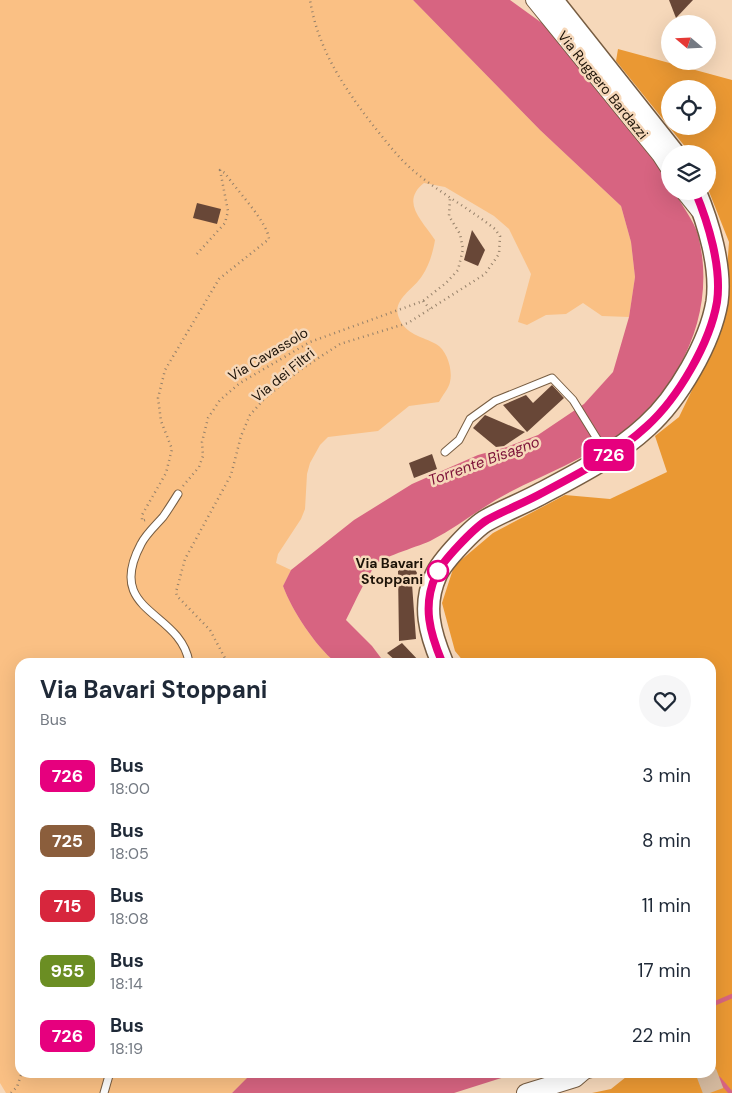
<!DOCTYPE html>
<html lang="it">
<style>
:root{--surface:#fff;--page:#f6f6f7;--text:#1f2937;--muted:#747a83}
body{margin:0;font-family:"DM Sans",sans-serif;background:var(--page);color:var(--text);height:100vh;display:flex;flex-direction:column;font-size:19px;white-space:nowrap}
*{box-sizing:border-box;margin:0}
p{font-size:16px;color:var(--muted)}
.icon{flex:none;width:28px;height:28px;fill:none;stroke:currentColor;stroke-width:2;stroke-linecap:round;stroke-linejoin:round}
.map{position:relative;flex:1;overflow:hidden}
.details{position:absolute;left:15px;top:658px;width:701px;height:420px;display:flex;flex-direction:column;background:var(--surface);border-radius:15px;box-shadow:0 5px 20px #0002}
.details>*{flex:none}
.badge{padding:0 10px;border-radius:8px;font-size:18px;line-height:32px}
.needle{width:32px;rotate:289deg}
.fabs{position:absolute;left:661px;top:15px;display:grid;gap:10px}
.fabs a{display:grid;place-items:center;width:55px;height:55px;border-radius:50%;background:var(--surface);box-shadow:0 5px 20px #0002;font-size:25px}
.map>.badge{position:absolute;translate:-50% -50%;box-shadow:0 0 0 2px #fff}
.round{display:grid;place-items:center;flex:none;width:52px;height:52px;border-radius:26px;background:var(--page)}
.headline{display:flex;align-items:center;justify-content:space-between;height:85px;padding:0 25px}
h1{font-size:24px;font-weight:700;line-height:38px}
ul{padding:0;list-style:none}
li{display:flex;align-items:center;gap:15px;height:65px;padding:0 25px}
li div{flex:1}
li b{display:block;font-size:19px}
li em{font-style:normal}
li .badge{min-width:55px;font-weight:700;text-align:center}
.map>svg:first-child{display:block}
.green{fill:#fac084}
.forest{fill:#ea9833;fill-rule:evenodd}
.water{fill:#d76481}
.lines{fill:none;stroke-linecap:round;stroke-linejoin:round}
.stream{stroke:#d76481;stroke-width:4.5}
.building{fill:#684737}
.primary-tunnel{stroke:#d5ba9f;stroke-width:21;stroke-dasharray:21 11;stroke-linecap:butt}
.service-casing{stroke:#775d42;stroke-width:9}
.minor-casing{stroke:#775d42;stroke-width:16}
.tertiary-casing{stroke:#775d42;stroke-width:20}
.primary-casing{stroke:#775d42;stroke-width:24}
.path{stroke:#95806a;stroke-width:2.5;stroke-dasharray:1 4;stroke-linecap:butt}
.service{stroke:#fff;stroke-width:7}
.minor{stroke:#fff;stroke-width:14}
.tertiary{stroke:#fff;stroke-width:18}
.primary{stroke:#fff;stroke-width:21}
.line-casing{stroke:#fff;stroke-width:11}
.line{stroke:#e6007e;stroke-width:8}
.stop-dot{fill:#fff;stroke:#e6007e;stroke-width:2.5}
.labels{text-anchor:middle;stroke-width:5;stroke-linejoin:round;paint-order:stroke}
.street-label{font-size:14px;fill:#1d1308;stroke:#f6d8ba}
.stop-label{font-size:14px;font-weight:bold;fill:#1d1308;stroke:#f6d8ba;text-anchor:end}
.water-label{font-size:15px;font-style:italic;fill:#7c1138;stroke:#f6d8ba}
</style>
<div class="map">
<svg width="732" height="1093" viewBox="0 0 732 1093">
<rect width="100%" height="100%" fill="#f6d8ba"/>
<path class="green" d="M0,0H413L540,130L621,206L631,242L635,277L629,317L602,316L583,303L566,314L546,315L527,325L518,322L531,274L509,229L494,216L445,187L424,183C400,202 422,220 435,240C433,252 429,266 422,276C414,289 391,300 399,318C405,334 423,337 436,344C447,350 453,370 450,382C449,388 442,396 439,402L409,406L378,431L328,437L320,445L310,463L307,474L305,509L301,519L278,554L276,563L291,570L283,586C292,611 315,645 335,662H20V1072L253,1073L232,1093H6L0,1083Z"/>
<path class="forest" d="M618,49L732,80V1093H592L611,1089L631,1073L711,1072V662H464L455,651L442,603L454,566L493,533L565,495L610,499L667,472L655,436L679,417L723,326L729,242L708,189V154H691L616,61ZM670,89H708V126H670Z"/>
<g class="water">
<path d="M413,0H510L546,26L657,156L670,180V191H675C681,206 694,220 698,235C718,312 680,390 617,436C584,459 545,474 510,492C483,506 459,526 432,540C421,546 384,556 377,564C366,576 354,605 346,620L372,646L384,662H335C315,645 292,611 283,586L291,570L354,520L412,484L478,455L507,447L538,435L584,404L613,372L629,317L635,277L631,242L621,206L540,130Z"/>
<polygon points="253,1072 516,1072 517,1073 454,1093 232,1093"/>
</g>
<g class="lines">
<g class="stream">
<polyline points="711,1005 732,996"/>
<polyline points="707,1072 719,1079 731,1093"/>
</g>
</g>
<g class="building">
<polygon points="669,0 693,0 676,18"/>
<polygon points="197,203 221,209 217,224 193,218"/>
<polygon points="472,230 485,250 478,266 464,260"/>
<polygon points="552,385 564,398 527,432 503,405 526,395 533,403"/>
<polygon points="485,415 525,432 504,446 496,447 473,428"/>
<polygon points="432,454 437,469 414,478 409,463"/>
<polygon points="412,563 417,573 412,584 416,639 399,641 398,571"/>
<polygon points="402,643 420,662 397,662 387,653"/>
</g>
<g class="lines">
<polyline class="primary-tunnel" points="706,1072 714,1093"/>
<defs>
<g id="service">
<polyline points="445,452 459,440 470,419 495,401 552,378 573,400 607,455"/>
<path d="M178,494C173,502 168,510 163,517C156,525 146,534 141,544C104,613 180,610 189,662"/>
<polyline points="583,1076 598,1072"/>
<polyline points="104,1093 110,1072"/>
</g>
<g id="minor">
<polyline points="533,0 659,155 670,172"/>
<polyline points="682,191 698,211"/>
</g>
<polyline id="tertiary" points="526,1093 575,1078 582,1072"/>
<g id="primary">
<polyline points="552,0 674,154"/>
<path d="M442,662C430,633 422,606 436,575C442,561 474,527 487,520C505,510 524,503 542,493C578,474 617,454 647,426C678,398 710,343 717,302C722,267 708,222 695,191"/>
</g>
</defs>
<use href="#service" class="service-casing"/>
<use href="#minor" class="minor-casing"/>
<use href="#tertiary" class="tertiary-casing"/>
<use href="#primary" class="primary-casing"/>
<g class="path">
<polyline points="423,301 430,309"/>
<polyline points="183,486 199,467 203,456 202,442 208,418 220,400 240,383 310,342 423,301 446,283 458,270 463,249 460,234 449,216 450,198"/>
<path d="M145,520L142,521V515L166,473L172,449L161,421L158,398L165,370L219,279L269,239C267,221 237,191 225,173L220,170L228,211L225,223L195,256"/>
<path d="M227,662L210,630L177,596L176,592L185,559L231,475L241,436L250,415L265,398L300,370L340,344L408,323L485,274L499,254L500,236L495,229C470,209 440,193 415,172C399,159 385,140 372,124C343,86 318,49 310,0"/>
<polyline points="11,1093 17,1087 22,1072"/>
</g>
<use href="#service" class="service"/>
<use href="#minor" class="minor"/>
<use href="#tertiary" class="tertiary"/>
<use href="#primary" class="primary"/>
</g>
<g class="lines">
<defs>
<path id="line" d="M442,662C430,633 422,606 436,575C442,561 474,528 487,520C505,510 524,503 542,493C578,474 617,454 647,426C678,398 710,343 717,302C722,267 708,222 695,191"/>
</defs>
<use href="#line" class="line-casing"/>
<use href="#line" class="line"/>
</g>
<circle class="stop-dot" cx="438" cy="571" r="10"/>
<g class="labels">
<g class="street-label">
<text transform="translate(603 85) rotate(51)" y="5">Via Ruggero Bardazzi</text>
<text transform="translate(268 354) rotate(-31)" y="5">Via Cavassolo</text>
<text transform="translate(283 375) rotate(-39)" y="5">Via dei Filtri</text>
</g>
<g class="stop-label">
<text x="423" y="568">Via Bavari<tspan x="423" dy="16">Stoppani</tspan></text>
</g>
<g class="water-label">
<text transform="translate(484 461) rotate(-20)" y="5">Torrente Bisagno</text>
</g>
</g>
</svg>
<div class="fabs">
<a><svg class="needle" viewBox="-14 -14 28 28"><path d="M0-13l5 13h-10z" fill="#e53935"/><path d="M0 13l5-13h-10z" fill="#747a83"/></svg></a>
<a><svg class="icon" aria-label="locate" viewBox="0 0 24 24"><circle cx="12" cy="12" r="6"/><path d="M12 2v4M12 18v4M2 12h4M18 12h4"/></svg></a>
<a><svg class="icon" aria-label="layers" viewBox="0 0 24 24"><path d="M12 4l9 5-9 5-9-5zM3 14l9 5 9-5"/></svg></a>
</div>
<b class="badge" style="left:609px;top:455px;background:#e6007e;color:#fff">726</b>
<section class="details">
<div class="headline"><div><h1>Via Bavari Stoppani</h1><p>Bus</p></div><a class="round"><svg class="icon" aria-label="heart" viewBox="0 0 24 24"><path d="M12 20l-8-8c-3-5 5-10 8-4 3-6 11-1 8 4z"/></svg></a></div>
<ul>
<li><span class="badge" style="background:#e6007e;color:#fff">726</span><div><b>Bus</b><p>18:00</p></div><em>3 min</em></li>
<li><span class="badge" style="background:#8b5e3c;color:#fff">725</span><div><b>Bus</b><p>18:05</p></div><em>8 min</em></li>
<li><span class="badge" style="background:#d7263d;color:#fff">715</span><div><b>Bus</b><p>18:08</p></div><em>11 min</em></li>
<li><span class="badge" style="background:#6b8e23;color:#fff">955</span><div><b>Bus</b><p>18:14</p></div><em>17 min</em></li>
<li><span class="badge" style="background:#e6007e;color:#fff">726</span><div><b>Bus</b><p>18:19</p></div><em>22 min</em></li>
</ul>
</section>
</div>
